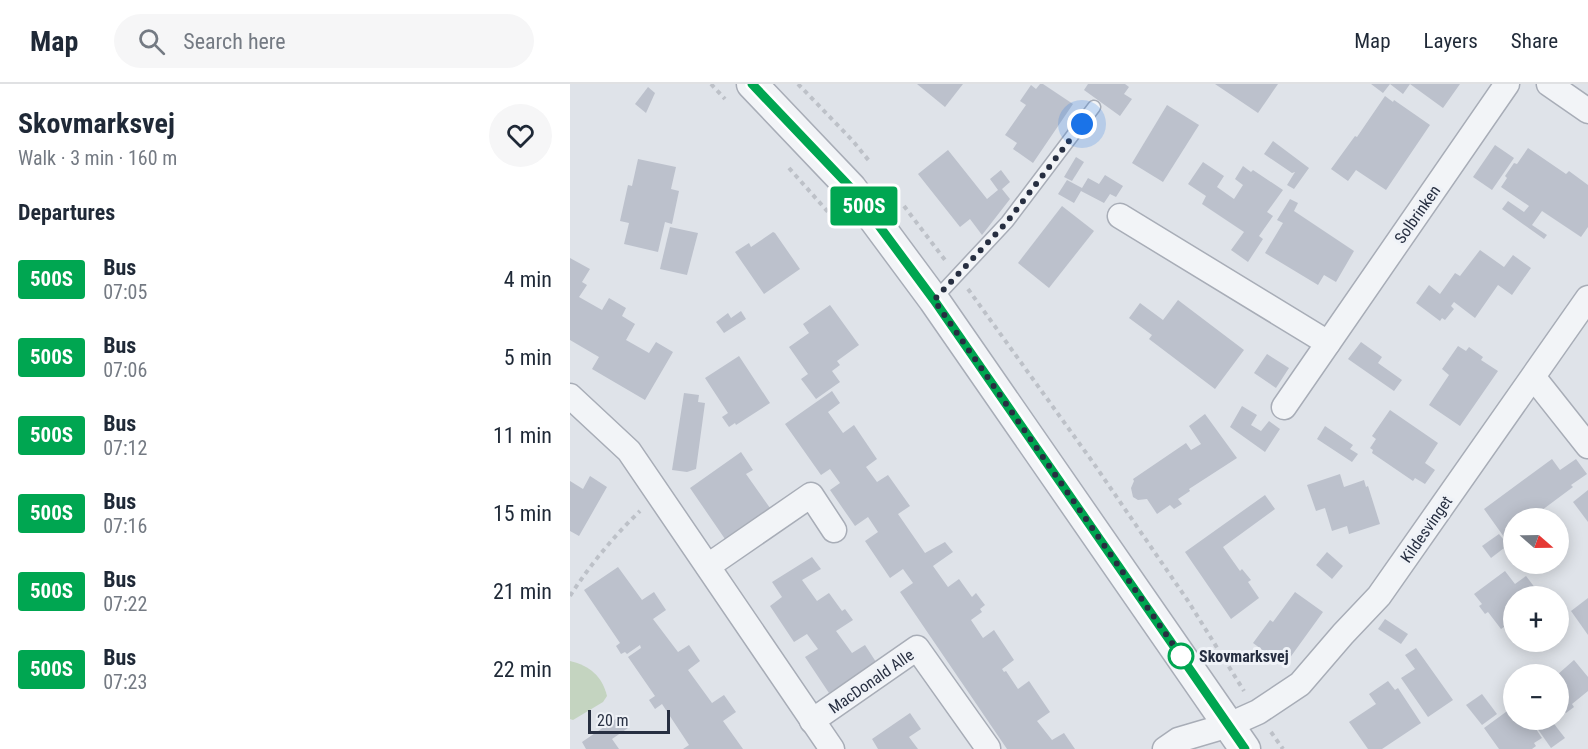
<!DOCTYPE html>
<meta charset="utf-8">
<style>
:root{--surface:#fff;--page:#f6f6f7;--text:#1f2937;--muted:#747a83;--line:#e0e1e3}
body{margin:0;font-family:"Roboto Condensed",sans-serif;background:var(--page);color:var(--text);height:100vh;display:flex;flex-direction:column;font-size:22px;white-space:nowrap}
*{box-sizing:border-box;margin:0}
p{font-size:20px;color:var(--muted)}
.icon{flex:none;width:33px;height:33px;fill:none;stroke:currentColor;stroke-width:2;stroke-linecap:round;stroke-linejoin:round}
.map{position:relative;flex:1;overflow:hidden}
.drawer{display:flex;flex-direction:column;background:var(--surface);width:570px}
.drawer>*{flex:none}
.badge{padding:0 12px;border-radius:4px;font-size:21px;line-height:39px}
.needle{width:39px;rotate:110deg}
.fabs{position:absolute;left:933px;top:424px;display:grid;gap:12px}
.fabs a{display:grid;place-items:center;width:66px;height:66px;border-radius:50%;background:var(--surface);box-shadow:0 3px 15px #0003;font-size:30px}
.scale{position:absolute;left:18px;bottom:15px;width:82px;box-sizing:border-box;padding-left:6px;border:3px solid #272f41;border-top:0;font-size:16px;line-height:21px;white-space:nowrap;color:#272f41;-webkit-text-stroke:4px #eff2f7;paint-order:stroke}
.you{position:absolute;width:30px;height:30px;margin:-15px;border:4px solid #fff;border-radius:50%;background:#1a73e8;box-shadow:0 0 0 9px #1a73e833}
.map>.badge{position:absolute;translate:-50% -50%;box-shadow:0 0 0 3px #fff}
h2{padding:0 18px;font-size:22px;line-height:54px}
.round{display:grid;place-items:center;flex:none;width:63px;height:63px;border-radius:32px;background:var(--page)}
.overview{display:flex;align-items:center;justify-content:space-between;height:102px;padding:0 18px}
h1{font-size:28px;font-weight:700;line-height:45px}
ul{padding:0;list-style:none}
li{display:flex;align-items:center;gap:18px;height:78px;padding:0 18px}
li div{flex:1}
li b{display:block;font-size:22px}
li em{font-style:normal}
li .badge{min-width:66px;font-weight:700;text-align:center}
header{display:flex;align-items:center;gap:36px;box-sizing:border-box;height:84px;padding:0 30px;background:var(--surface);border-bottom:2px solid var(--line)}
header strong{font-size:28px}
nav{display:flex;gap:33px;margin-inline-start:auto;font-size:21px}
.search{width:420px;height:54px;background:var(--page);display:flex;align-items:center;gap:15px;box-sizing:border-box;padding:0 21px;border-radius:33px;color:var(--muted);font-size:22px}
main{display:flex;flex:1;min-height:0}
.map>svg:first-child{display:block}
.green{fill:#c4d4c0}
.building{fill:#bcc1cc}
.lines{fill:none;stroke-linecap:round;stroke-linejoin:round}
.service-casing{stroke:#a8adb7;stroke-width:15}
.minor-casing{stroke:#a8adb7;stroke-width:27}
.tertiary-casing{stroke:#a8adb7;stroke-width:33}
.path{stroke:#bdc1c8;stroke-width:4;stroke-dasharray:4.5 4.5;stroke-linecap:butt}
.service{stroke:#f2f4f7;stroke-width:12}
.minor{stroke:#f2f4f7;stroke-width:24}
.tertiary{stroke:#f2f4f7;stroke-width:30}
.line-casing{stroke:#fff;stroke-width:14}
.line{stroke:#00a651;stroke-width:9}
.walk{stroke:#272f41;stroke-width:6;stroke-dasharray:0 10.8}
.stop-dot{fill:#fff;stroke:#00a651;stroke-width:3}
.labels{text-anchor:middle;stroke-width:6;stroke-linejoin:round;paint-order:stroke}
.street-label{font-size:16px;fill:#272f41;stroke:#eff2f7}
.stop-label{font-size:16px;font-weight:bold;fill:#272f41;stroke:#eff2f7;text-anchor:start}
</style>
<header>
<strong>Map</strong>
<div class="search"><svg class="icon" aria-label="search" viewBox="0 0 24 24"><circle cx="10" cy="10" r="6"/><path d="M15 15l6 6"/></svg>Search here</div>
<nav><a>Map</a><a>Layers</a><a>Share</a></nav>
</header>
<main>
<section class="drawer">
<div class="overview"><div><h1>Skovmarksvej</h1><p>Walk · 3 min · 160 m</p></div><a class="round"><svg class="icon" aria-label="heart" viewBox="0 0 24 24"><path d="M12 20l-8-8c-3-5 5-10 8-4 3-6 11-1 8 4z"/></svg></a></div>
<h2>Departures</h2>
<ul>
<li><span class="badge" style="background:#00a651;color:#fff">500S</span><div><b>Bus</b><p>07:05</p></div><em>4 min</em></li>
<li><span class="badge" style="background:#00a651;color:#fff">500S</span><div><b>Bus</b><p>07:06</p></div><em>5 min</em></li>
<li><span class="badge" style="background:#00a651;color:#fff">500S</span><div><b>Bus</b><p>07:12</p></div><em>11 min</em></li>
<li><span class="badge" style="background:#00a651;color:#fff">500S</span><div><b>Bus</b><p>07:16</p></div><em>15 min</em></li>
<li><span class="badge" style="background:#00a651;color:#fff">500S</span><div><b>Bus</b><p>07:22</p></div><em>21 min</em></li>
<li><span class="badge" style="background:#00a651;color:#fff">500S</span><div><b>Bus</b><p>07:23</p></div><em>22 min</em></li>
</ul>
</section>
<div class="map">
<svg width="1018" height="665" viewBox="0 0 1018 665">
<rect width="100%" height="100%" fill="#dfe3e9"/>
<path class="green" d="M0,577C20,582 32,592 37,612L33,618L3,636L0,635Z"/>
<g class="building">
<polygon points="347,0 393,0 375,23"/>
<polygon points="470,0 473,0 503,20 463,79 443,65 447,59 435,51 456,21 450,17 461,1 466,5"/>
<polygon points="518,0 555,0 559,3 554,10 562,15 550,32 514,6"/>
<polygon points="645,0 708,0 688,29"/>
<polygon points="801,0 890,0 873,24 840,0 833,10 820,0 813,9"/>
<polygon points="78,3 85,9 76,29 65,20"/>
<polygon points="815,12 823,18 824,16 860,41 816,106 786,86 778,97 761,85 785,52 787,53"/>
<polygon points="597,21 629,41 593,98 562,79"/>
<polygon points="703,57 739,84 724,105 717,101 725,88 722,89 694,70"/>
<polygon points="925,61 944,74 922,106 903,93"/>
<polygon points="958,64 996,90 999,87 1018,101 1018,143 1011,153 972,127 962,141 977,151 974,155 932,125 938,117 954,128 959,122 931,103 937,94 935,92 944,79 947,80"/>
<polygon points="378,66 417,115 428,106 420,95 431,86 440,98 432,105 440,115 412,151 400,135 390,143 348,90"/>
<polygon points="506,73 514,78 502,97 494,93"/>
<polygon points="68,75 106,83 101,105 109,107 102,140 95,138 88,168 54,160 59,139 50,137 58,101 62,102"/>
<polygon points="633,78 654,92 647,103 664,115 673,101 665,95 673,82 681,88 683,86 713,106 697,128 703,132 689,152 693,155 678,178 661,166 674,148 632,120 636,112 618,100"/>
<polygon points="535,91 553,102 546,113 540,110 534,119 511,107 504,119 488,110 497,96 512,104 518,94 529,100"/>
<polygon points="720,115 728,119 724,127 784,167 766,198 754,191 748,201 695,169 713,139 707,136"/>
<polygon points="492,122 524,147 479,204 448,179"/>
<polygon points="100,143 128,149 117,191 90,185"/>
<polygon points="203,148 205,149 230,185 194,210 165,168 179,159 181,163"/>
<polygon points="910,166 934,183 943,171 961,184 942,211 928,201 905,234 884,218 881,222 884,225 875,236 872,234 870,237 846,219 859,201 870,210 885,189 890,192"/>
<polygon points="0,174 20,185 12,198 17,201 9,213 32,226 39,214 56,224 52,232 65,240 56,256 79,269 86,258 103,268 75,316 22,285 29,273 0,256"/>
<polygon points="608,216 674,266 645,305 579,255 582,251 559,234 570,219 593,236"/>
<polygon points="260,221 289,261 267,277 270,281 262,287 270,298 246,315 231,295 238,290 219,263 239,249 233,240"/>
<polygon points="171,227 176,235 154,249 146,238 158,229 161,234"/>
<polygon points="791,258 812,273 808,279 832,296 824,307 778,275"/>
<polygon points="888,262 896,267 899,263 913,273 911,276 928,287 890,342 859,321 879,291 872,285"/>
<polygon points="697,270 719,284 706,304 684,289"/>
<polygon points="169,272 200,319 166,341 165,339 159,343 152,333 158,329 135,294"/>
<polygon points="262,307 270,319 258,328 273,349 284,341 307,375 296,383 307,398 318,391 340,422 328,430 355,469 375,458 383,468 363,482 378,503 389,495 402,513 406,509 415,521 410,525 412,528 401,536 413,554 424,546 444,576 432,585 434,588 436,587 448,605 459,597 480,628 467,637 482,656 494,649 505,665 437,665 330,508 343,499 333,485 320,494 295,457 308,448 298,433 285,442 260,406 270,399 260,385 251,391 215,340"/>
<polygon points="114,309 129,311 128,318 135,319 126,385 117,388 102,386"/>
<polygon points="672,322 687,331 681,341 691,347 699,337 710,345 695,368 660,343"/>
<polygon points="820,326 868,359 855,379 865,386 855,400 845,394 843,397 802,369 803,366 800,364 806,355 802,352"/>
<polygon points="635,330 667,374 619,405 620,407 608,415 612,420 604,425 600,421 587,430 577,415 568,416 563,413 561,404 564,397 563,395 616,359 621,366 631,360 619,342"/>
<polygon points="755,342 783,361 780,365 788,370 782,378 747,355"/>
<polygon points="171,368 183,386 176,390 200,424 155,455 120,404"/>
<polygon points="982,375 990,386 1006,375 1017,390 1001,401 1003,403 960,435 944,435 944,447 934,453 914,425"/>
<polygon points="770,390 774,403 794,396 796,403 798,402 810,440 779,450 777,442 762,447 755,424 746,427 737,401"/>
<polygon points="20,392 37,403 9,452 0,447 0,397 13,405"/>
<polygon points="1018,406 1018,438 1003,418"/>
<polygon points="695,411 705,425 653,463 670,487 672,485 681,496 678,498 689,514 661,535 615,468"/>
<polygon points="929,450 938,461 921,474 912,462"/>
<polygon points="757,468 773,482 762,495 746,481"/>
<polygon points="242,473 251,485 232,496 247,517 259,509 272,527 275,525 283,536 266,547 282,569 295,561 306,578 259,609 235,573 248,565 237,550 224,558 200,522 212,513 202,498"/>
<polygon points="48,483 72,516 84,508 96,526 83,535 108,568 119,561 130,577 118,586 142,619 154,611 166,628 153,637 173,665 113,665 119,661 92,620 85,625 79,616 85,612 58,573 71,564 70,561 57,570 55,568 51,570 46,562 50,559 14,506"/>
<polygon points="935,487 945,500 956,492 972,513 944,513 944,536 931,545 918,528 915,530 909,522 912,520 904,510"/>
<polygon points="725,508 753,528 714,582 683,559 700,536 703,538"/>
<polygon points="1018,514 1018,551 1001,527"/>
<polygon points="815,535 838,550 831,560 808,545"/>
<polygon points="846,564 883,616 858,633 831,594 845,585 835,571"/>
<polygon points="1004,576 1018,593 1018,607 1002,620 1004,623 996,629 994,627 988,632 988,591 987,591"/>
<polygon points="818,597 825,606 828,604 851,639 812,665 798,665 779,638 806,620 799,610"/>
<polygon points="912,610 927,630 912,641 896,621"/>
<polygon points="940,625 941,627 944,625 944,636 960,636 972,654 964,659 966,662 962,665 929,665 914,644"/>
<polygon points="340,629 351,645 339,653 348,665 308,665 302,655"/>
<polygon points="50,632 58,644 42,655 49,665 16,665 12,658"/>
<polygon points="978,636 981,636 995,654 981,664 967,644"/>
</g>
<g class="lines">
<defs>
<polyline id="service" points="365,215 437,138 524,23"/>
<g id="minor">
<polyline points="979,0 1018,27"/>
<polyline points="550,132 758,259"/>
<polyline points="964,294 1018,362"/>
<polyline points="0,312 59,367 262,665"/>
<polyline points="714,323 937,0"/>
<polyline points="138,482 241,411 264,446"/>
<polyline points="242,637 347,564 418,664"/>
<polyline points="595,665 608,656 659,641 688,628 730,600 773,550 809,512 1018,214"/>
</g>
<polyline id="tertiary" points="182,0 281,104 364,216 675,665"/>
</defs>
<use href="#service" class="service-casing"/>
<use href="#minor" class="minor-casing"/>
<use href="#tertiary" class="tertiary-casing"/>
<g class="path">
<polyline points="141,0 155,15"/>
<polyline points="228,0 283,57 300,78"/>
<polyline points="219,84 266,137"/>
<polyline points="334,122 375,176"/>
<polyline points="398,205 522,377 618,517 674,607"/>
<path d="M0,512C20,481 43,453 70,427"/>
<polyline points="701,648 713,665"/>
</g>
<use href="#service" class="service"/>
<use href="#minor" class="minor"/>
<use href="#tertiary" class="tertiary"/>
</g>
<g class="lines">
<defs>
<polyline id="line" points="182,0 281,104 364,216 675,665"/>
</defs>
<use href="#line" class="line-casing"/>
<use href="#line" class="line"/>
<polyline class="walk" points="512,40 437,138 364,216 611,572"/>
</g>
<circle class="stop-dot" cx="611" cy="572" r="12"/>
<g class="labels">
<g class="street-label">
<text transform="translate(847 130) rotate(-55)" y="6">Solbrinken</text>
<text transform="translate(856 445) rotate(-55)" y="6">Kildesvinget</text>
<text transform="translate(301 597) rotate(-35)" y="6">MacDonald Alle</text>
</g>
<g class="stop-label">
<text x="629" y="578">Skovmarksvej</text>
</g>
</g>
</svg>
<div class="fabs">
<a><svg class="needle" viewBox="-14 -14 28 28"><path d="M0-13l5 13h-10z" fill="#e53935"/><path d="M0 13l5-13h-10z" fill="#747a83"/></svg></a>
<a>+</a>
<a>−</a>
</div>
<div class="scale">20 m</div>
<div class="you" style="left:512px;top:40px"></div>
<b class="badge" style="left:294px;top:122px;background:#00a651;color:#fff">500S</b>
</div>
</main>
